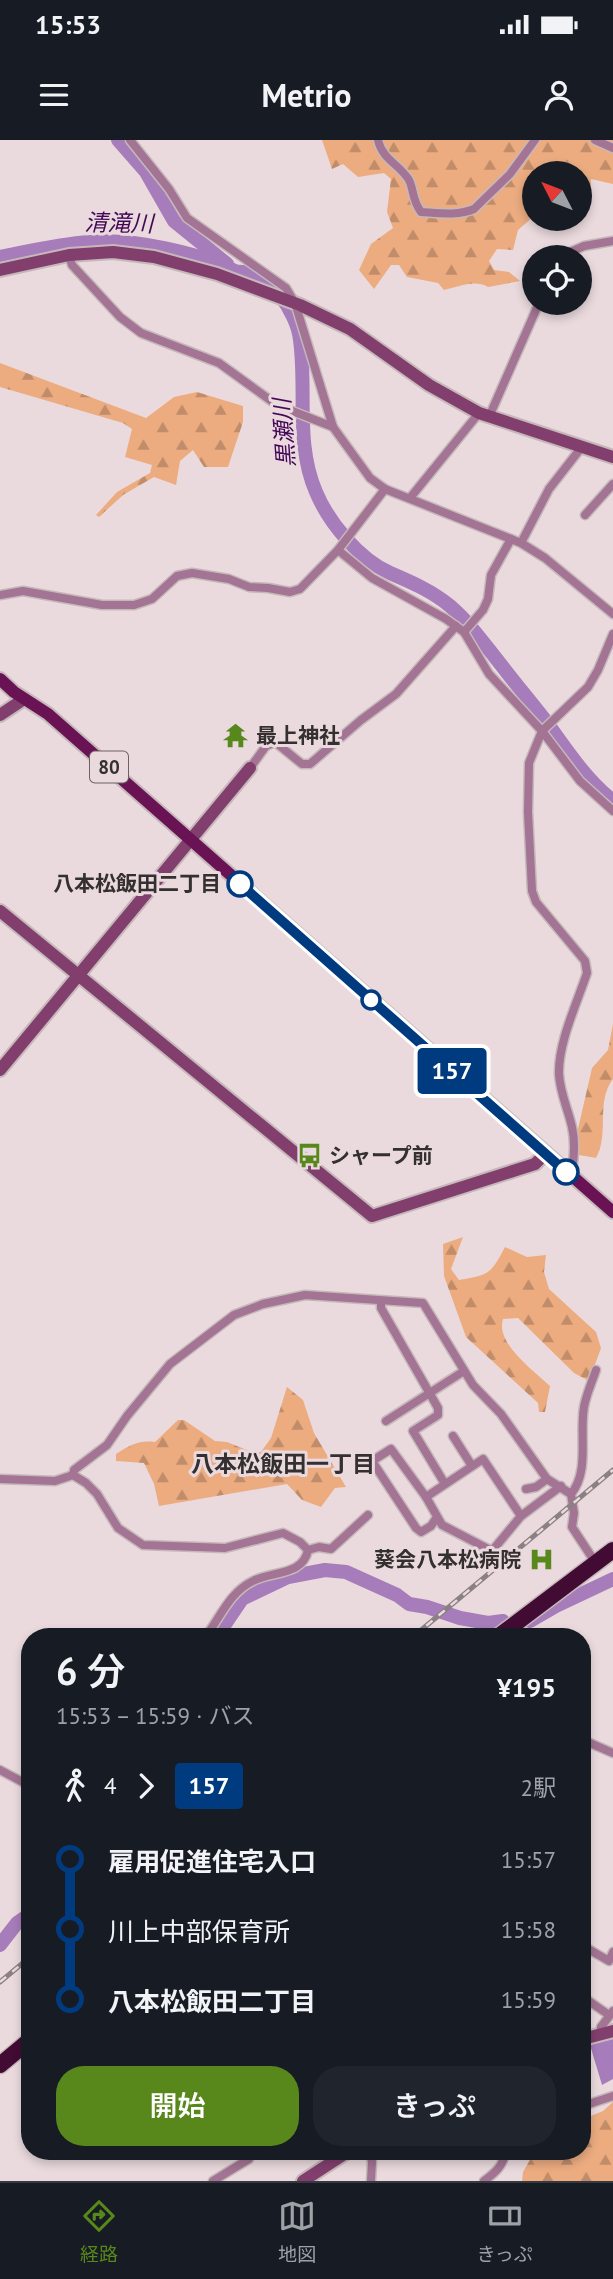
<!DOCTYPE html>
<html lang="ja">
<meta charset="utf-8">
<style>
:root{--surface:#171b24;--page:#20242c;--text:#f1f3f6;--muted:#9ea1a6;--line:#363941;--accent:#58881b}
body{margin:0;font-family:"PT Sans","Noto Sans JP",sans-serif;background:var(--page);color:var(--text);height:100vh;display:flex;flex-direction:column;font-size:26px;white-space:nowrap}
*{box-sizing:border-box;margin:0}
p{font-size:23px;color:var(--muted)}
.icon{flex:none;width:38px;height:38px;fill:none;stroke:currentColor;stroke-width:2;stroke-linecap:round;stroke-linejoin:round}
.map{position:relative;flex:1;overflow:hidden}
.details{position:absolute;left:21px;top:1488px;width:570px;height:532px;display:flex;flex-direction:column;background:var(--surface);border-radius:28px;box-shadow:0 4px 10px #0003}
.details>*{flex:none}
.badge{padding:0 14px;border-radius:5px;font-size:24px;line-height:46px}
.needle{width:46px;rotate:312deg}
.tools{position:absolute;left:522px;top:21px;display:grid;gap:14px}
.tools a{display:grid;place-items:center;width:70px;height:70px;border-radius:50%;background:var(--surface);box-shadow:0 4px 10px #0003;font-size:35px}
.map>.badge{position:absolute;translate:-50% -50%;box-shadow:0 0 0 4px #fff}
.legs{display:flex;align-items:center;gap:10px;height:77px;padding:0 35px;font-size:23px}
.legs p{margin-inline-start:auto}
.overview{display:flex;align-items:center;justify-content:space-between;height:119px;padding:0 35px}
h1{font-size:38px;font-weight:600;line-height:52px}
.cta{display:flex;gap:14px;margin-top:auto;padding:14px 35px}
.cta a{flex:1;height:80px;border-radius:28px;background:var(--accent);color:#fff;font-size:28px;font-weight:600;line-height:80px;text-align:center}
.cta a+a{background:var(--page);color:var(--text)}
ul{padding:0 35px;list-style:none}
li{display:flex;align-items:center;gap:24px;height:70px;font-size:26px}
li i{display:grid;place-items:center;width:10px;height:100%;margin:0 9px;background:currentColor}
li i::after{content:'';width:18px;height:18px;margin:-9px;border:5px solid;border-radius:50%;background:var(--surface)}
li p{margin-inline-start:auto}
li:first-child i{background:linear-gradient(#0000 50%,currentColor 0)}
li:last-child i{background:linear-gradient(currentColor 50%,#0000 0)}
.status{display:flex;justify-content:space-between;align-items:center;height:49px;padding:0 35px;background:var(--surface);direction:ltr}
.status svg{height:19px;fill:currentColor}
header{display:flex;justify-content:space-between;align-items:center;height:91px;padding:0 35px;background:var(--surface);font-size:32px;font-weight:600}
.menu{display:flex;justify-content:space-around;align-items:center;height:98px;border-top:2px solid var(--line);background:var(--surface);font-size:19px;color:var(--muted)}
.menu a{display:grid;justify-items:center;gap:4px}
.menu .active{color:var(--accent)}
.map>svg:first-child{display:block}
.forest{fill:url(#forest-firs)}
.water{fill:#a77cba}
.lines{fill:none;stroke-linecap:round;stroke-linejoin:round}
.river{stroke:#a77cba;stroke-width:14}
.street-casing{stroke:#c6b8ba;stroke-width:11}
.secondary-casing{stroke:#c6b8ba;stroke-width:16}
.primary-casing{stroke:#c6b8ba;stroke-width:16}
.highway-casing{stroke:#c6b8ba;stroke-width:19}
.street{stroke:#a37493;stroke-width:8}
.secondary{stroke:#823f6e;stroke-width:12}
.primary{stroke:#691354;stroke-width:12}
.highway{stroke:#420b34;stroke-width:16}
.rail-casing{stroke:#8b8082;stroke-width:5}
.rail{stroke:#eadadd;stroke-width:2.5;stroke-dasharray:8;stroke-linecap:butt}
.line-1-casing{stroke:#fff;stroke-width:16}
.line-1{stroke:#003b80;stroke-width:10}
.stop-1-dot{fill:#fff;stroke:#003b80;stroke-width:3.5}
.labels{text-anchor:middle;stroke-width:6;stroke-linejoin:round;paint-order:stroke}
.shield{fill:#eadadd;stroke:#6b6264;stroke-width:2}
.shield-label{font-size:19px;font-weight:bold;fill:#342f30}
.poi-label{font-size:21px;font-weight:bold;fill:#342f30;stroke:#eadadd;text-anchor:start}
.stop-label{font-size:21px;font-weight:bold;fill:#342f30;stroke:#eadadd;text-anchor:end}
.water-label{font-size:23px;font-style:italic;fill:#430857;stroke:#eadadd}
.neighbourhood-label{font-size:23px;font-weight:bold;fill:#342f30;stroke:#eadadd}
</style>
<div class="status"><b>15:53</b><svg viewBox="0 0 49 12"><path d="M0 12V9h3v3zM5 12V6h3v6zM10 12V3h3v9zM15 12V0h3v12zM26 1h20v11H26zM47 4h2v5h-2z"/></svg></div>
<header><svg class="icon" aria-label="menu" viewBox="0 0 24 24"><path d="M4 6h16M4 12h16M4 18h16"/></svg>Metrio<svg class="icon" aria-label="person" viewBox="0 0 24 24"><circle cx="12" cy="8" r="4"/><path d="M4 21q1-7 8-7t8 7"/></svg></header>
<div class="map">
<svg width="613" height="2041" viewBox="0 0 613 2041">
<defs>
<pattern id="forest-firs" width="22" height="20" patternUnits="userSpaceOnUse" patternTransform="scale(1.75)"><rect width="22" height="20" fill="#ecac80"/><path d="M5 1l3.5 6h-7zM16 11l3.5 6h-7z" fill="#c08c69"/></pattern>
</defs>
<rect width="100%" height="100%" fill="#eadadd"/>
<g class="forest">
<path d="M322,0H613V44L591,39L590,67L579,63V33H534V76L518,90L513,110L497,109L489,121L494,130L509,132L520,141L488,147C474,139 459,147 444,150L438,143L407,137L399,125H391L374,149L359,130L371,104L393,88L387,72L391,39L384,33L358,37L343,24L332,29Z"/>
<polygon points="0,223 146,278 174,257 197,252 243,266 243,282 228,327 204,327 193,310 180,321 176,345 154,337 123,355 99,377 96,375 117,352 150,333 152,325 125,317 132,289 123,283 0,247"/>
<path d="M613,884V939C595,963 610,993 596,1018L579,1015L578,989L592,928L608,910Z"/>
<path d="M463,1097L451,1129L459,1140C489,1135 491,1134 505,1107L527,1117L546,1115L544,1132L549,1149L596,1192L601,1208L589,1241L574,1233L518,1178L503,1179C495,1203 534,1231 550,1246L545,1272H539L538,1263L466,1197L444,1136L443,1104Z"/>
<path d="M287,1247L303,1260L314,1293L346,1347L335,1348L321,1367L302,1360L287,1344L159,1366L154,1344L144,1323L116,1321V1314C130,1305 139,1300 155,1302L178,1280H184L215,1301L227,1302L252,1312H261L271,1298Z"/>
<polygon points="613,1962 613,2041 522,2041 523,2032 535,2011 583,2011 583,1979 603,1971"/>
</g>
<polygon class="water" points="613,1899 613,1939 602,1945 590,1905"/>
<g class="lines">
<g class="river">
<polyline points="118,0 146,32 174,81 227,124"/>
<path d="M0,117C30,111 59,104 90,102C132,98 200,113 237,132C268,129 297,172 300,200C307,250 295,304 316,352C329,383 359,419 390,433C411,442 432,451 450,466C470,483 485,505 502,526C517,546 533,564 548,584C568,612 586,639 613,661"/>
<polyline points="530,1481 556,1466 613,1439"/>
<polyline points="217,1496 242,1459 288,1437 325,1430 346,1432 397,1455 409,1464 427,1467 460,1478 488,1483 503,1481"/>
<polyline points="0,1805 17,1783 30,1774"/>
</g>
<defs>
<g id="street">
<polyline points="130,0 169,49 187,78 286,148 295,163 333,287 370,338 385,349 521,403 545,418 613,474"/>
<path d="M378,0C382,19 400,25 409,40C414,50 412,60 421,72C438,73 458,76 474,69L510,34L535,0"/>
<polyline points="595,0 613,8"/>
<polyline points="69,115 72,125 120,177 141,193 219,223 277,265 333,287"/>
<polyline points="559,117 584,106 613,101"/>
<polyline points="489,277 539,163"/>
<polyline points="410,358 479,273"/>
<polyline points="585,375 613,344"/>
<polyline points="521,403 549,349 581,308"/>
<polyline points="338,410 372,438 446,479 464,492 489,534 542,591 580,641 613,671"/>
<polyline points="0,455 23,451 102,465 134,465 152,459 177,436 192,433 229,439 249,447 268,448 290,452 300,449 338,410 385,349"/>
<polyline points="464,492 483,470 488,459 491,435 511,399"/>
<polyline points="250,628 266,606 275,602 302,624 310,624 361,580 396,554 456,486"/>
<path d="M571,1036C574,1020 576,1004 572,987C568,969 560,953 559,934C558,903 577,863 587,833L585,821L536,762L532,751L528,672L529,623L542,591L588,547L598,530L613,494"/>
<polyline points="381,1161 381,1168 438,1268 438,1275 413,1291 445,1344"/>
<polyline points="386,1281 464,1231"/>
<polyline points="453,1296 472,1326"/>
<polyline points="73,1335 86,1343 97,1354 118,1388 143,1405 225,1408 283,1393 300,1402 308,1410"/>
<polyline points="0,1339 55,1341 73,1335 74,1330 107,1305 127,1276 170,1224 234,1175 263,1164 305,1155 423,1163 473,1245 501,1274 547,1339 571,1354 574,1373 572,1387 595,1422"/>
<polyline points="526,1349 536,1347 547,1339"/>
<path d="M571,1354C590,1331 579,1295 584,1267C586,1255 592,1242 596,1230"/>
<polyline points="426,1357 483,1319 521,1376"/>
<polyline points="437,1377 431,1386 421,1392 416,1388 372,1321 391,1309 426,1357 442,1385 492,1411 521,1376 561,1346"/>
<polyline points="308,1410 319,1407 331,1409 368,1375"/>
<path d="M206,1496C221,1476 230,1452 253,1441C272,1431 303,1436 308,1410"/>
<polyline points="583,1600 613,1613"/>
<polyline points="0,1630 30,1646"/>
<polyline points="583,1806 609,1821 613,1812"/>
<polyline points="583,1857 609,1875"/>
<polyline points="600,1894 601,1887 613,1871"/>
<polyline points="583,1966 613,1956"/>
<polyline points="370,2011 372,2022 371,2041"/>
<polyline points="213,2041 249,2019 253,2011"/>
<path d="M484,2041C496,2032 503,2026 506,2011"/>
</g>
<g id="secondary">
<polyline points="0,130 69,115 113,112 154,117 217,134 300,165 350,189 429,245 479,273 613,317"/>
<polyline points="0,575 24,559"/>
<polyline points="0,771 372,1076 535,1024 545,1014"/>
<polyline points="0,930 250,628"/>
<polyline points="583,1899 613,1891"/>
<polyline points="303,2041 349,2011"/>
</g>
<polyline id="primary" points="0,539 14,552 48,574 613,1072"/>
<g id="highway">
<polyline points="499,1496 613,1410"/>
<polyline points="0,1925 30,1900"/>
</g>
</defs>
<use href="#street" class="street-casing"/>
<use href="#secondary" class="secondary-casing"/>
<use href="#primary" class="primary-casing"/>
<use href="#highway" class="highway-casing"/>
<use href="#street" class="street"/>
<use href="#secondary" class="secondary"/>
<use href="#primary" class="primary"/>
<use href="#highway" class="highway"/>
<defs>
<g id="rail">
<polyline points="414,1496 613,1330"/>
<polyline points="0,1842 30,1817"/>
</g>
</defs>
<use href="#rail" class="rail-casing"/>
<use href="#rail" class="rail"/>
</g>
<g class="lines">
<defs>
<polyline id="line-1" points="240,744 566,1032"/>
</defs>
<use href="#line-1" class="line-1-casing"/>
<use href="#line-1" class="line-1"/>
</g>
<defs>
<symbol id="temple-bare" viewBox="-9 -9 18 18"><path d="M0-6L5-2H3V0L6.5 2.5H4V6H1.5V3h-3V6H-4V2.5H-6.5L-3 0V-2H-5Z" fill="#58881b" stroke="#eadadd" stroke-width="2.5" paint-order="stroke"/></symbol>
<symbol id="bus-bare" viewBox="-9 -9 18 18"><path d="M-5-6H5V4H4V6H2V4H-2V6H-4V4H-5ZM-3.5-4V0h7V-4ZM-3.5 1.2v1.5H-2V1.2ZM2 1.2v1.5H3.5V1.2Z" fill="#58881b" stroke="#eadadd" stroke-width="2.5" paint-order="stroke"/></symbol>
<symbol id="hospital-bare" viewBox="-9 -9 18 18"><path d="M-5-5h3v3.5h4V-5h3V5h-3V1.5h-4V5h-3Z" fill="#58881b" stroke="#eadadd" stroke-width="2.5" paint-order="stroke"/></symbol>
</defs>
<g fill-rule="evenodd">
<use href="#temple-bare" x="218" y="578" width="35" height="35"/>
<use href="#bus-bare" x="292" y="998" width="35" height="35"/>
<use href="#hospital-bare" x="524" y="1402" width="35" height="35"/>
</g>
<g class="stop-1-dot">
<circle cx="240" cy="744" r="12"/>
<circle cx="371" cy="860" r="9"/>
<circle cx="566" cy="1032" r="12"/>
</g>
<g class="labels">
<rect class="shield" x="90" y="611.5" width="38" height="31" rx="5"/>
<g class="shield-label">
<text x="109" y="634">80</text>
</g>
<g class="poi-label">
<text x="256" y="603">最上神社</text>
<text x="329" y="1023">シャープ前</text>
<text x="521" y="1427" text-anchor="end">葵会八本松病院</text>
</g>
<g class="stop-label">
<text x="221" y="751">八本松飯田二丁目</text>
</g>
<g class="water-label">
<text transform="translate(119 83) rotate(1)" y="8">清滝川</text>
<text transform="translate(284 293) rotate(-94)" y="8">黒瀬川</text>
</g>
<g class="neighbourhood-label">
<text x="283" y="1332">八本松飯田一丁目</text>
</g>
</g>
</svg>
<div class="tools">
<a><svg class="needle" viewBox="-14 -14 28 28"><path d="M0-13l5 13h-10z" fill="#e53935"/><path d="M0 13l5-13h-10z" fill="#9ea1a6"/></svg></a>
<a><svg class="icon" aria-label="locate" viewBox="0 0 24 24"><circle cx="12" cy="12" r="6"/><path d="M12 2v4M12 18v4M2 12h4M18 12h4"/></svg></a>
</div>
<b class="badge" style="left:452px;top:931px;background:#003b80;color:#fff">157</b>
<section class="details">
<div class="overview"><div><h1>6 分</h1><p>15:53 – 15:59 · バス</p></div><b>¥195</b></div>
<div class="legs"><svg class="icon" aria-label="walk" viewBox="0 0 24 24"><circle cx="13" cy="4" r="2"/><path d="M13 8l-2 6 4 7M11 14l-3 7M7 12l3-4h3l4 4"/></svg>4<svg class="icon" aria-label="forward" viewBox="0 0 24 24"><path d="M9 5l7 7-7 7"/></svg><b class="badge" style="background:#003b80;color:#fff">157</b><p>2駅</p></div>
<ul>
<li><i style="color:#003b80"></i><b>雇用促進住宅入口</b><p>15:57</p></li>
<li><i style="color:#003b80"></i><span>川上中部保育所</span><p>15:58</p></li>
<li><i style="color:#003b80"></i><b>八本松飯田二丁目</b><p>15:59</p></li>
</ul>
<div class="cta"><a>開始</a><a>きっぷ</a></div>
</section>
</div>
<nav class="menu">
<a class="active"><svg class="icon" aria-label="directions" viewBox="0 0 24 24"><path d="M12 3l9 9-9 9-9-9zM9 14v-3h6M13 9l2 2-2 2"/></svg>経路</a>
<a><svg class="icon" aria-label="map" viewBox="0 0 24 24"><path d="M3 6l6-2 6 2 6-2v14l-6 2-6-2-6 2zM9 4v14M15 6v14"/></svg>地図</a>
<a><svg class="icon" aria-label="tickets" viewBox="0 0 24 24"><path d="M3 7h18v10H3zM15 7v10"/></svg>きっぷ</a>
</nav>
